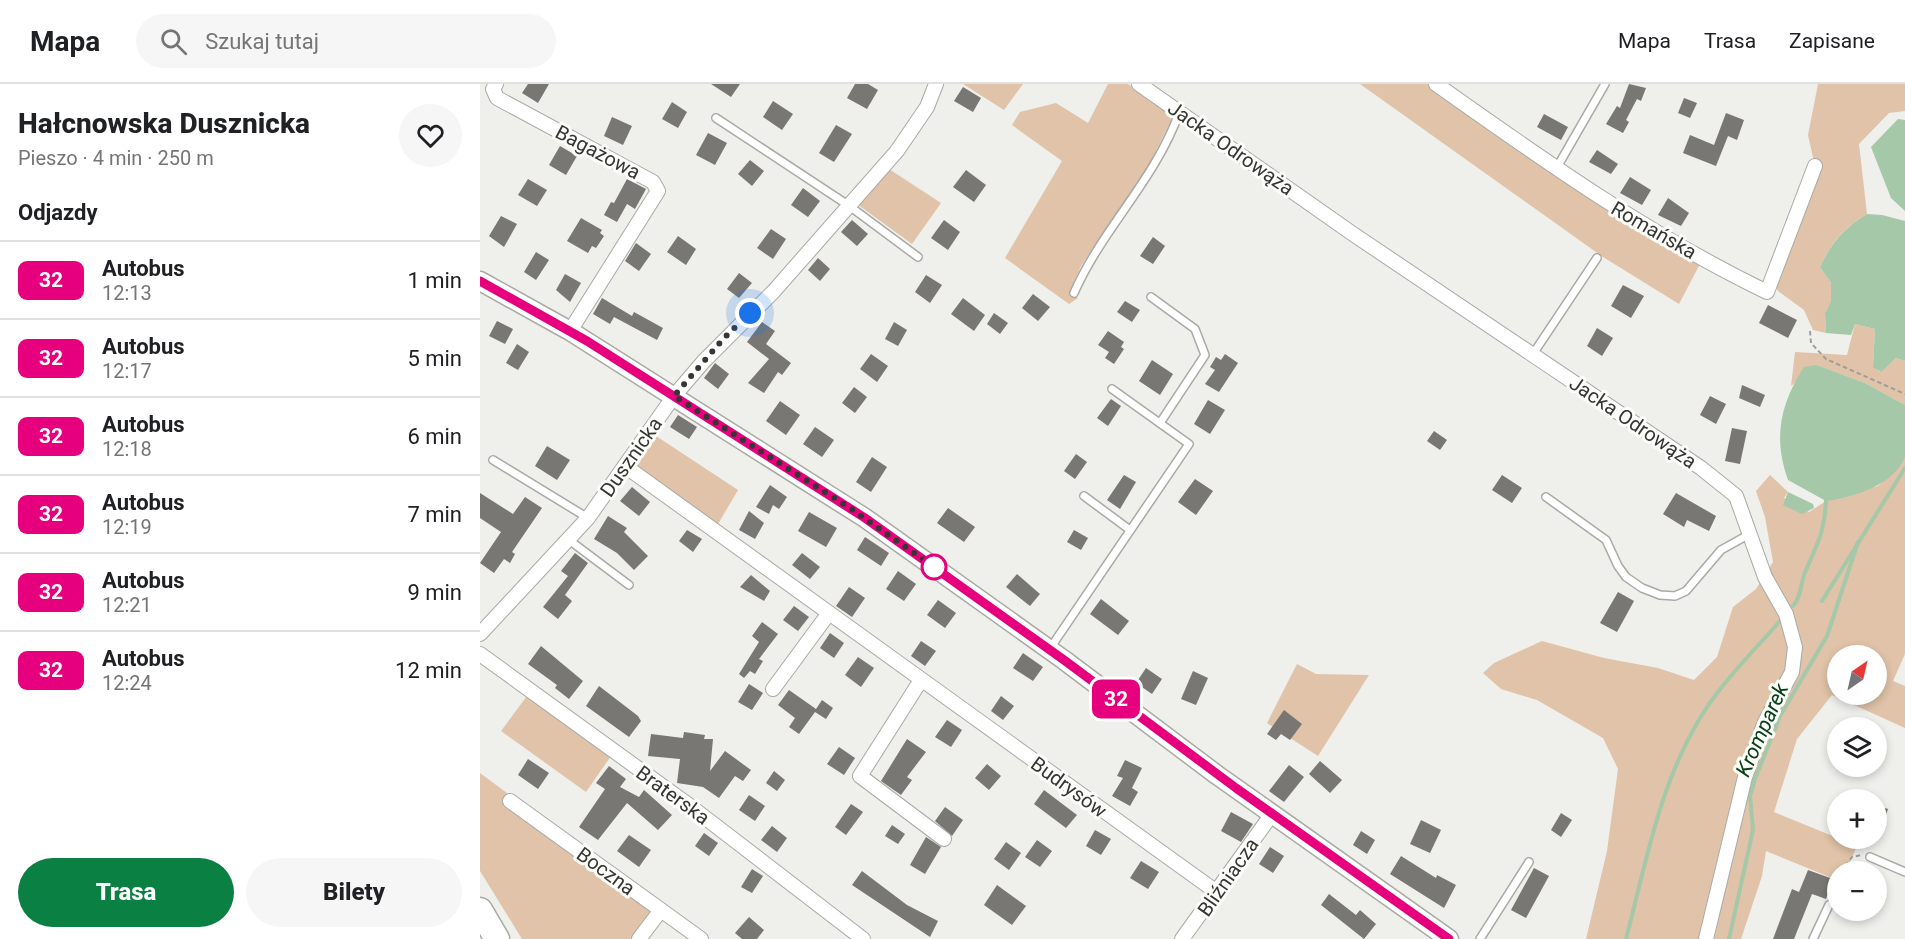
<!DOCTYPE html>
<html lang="pl">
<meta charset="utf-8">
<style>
:root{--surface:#fff;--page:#f6f6f6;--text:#202124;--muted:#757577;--line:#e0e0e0;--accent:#0b8043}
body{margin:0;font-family:Roboto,sans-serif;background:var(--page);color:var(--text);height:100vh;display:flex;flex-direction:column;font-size:22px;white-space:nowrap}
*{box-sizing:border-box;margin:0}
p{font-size:20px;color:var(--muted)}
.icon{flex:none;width:33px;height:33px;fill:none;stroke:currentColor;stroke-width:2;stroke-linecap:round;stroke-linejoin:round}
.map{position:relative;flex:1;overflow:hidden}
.details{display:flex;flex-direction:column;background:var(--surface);width:480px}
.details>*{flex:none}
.badge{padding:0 12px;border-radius:9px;font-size:21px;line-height:39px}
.needle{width:39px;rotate:34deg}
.buttons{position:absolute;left:1347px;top:561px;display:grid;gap:12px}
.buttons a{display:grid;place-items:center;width:60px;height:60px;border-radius:50%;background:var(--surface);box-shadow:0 3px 9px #0003;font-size:30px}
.you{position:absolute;width:30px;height:30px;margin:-15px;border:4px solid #fff;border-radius:50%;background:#1a73e8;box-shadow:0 0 0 9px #1a73e833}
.map>.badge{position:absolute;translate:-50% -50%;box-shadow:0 0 0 3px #fff}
h2{padding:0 18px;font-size:22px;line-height:54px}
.round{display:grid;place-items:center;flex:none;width:63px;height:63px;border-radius:32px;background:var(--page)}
.overview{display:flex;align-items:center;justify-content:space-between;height:102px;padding:0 18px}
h1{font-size:28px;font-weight:800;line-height:45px}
.action{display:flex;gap:12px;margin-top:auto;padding:12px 18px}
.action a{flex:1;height:69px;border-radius:36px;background:var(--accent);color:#fff;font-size:24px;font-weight:800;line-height:69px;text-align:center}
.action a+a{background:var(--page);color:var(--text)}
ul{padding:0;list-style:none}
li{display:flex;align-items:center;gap:18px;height:78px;padding:0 18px;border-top:2px solid var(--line)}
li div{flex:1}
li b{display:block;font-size:22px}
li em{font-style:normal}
li .badge{min-width:66px;font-weight:700;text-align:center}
header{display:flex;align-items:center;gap:36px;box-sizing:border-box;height:84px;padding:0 30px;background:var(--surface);border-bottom:2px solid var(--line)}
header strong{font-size:28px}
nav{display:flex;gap:33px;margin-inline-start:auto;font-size:21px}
.search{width:420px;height:54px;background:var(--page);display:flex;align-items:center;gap:15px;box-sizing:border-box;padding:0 21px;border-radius:33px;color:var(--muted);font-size:22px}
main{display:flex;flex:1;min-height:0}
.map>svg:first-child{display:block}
.green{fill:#e0c3a8;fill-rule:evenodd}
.water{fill:#a4c8a8}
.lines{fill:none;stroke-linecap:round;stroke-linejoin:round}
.stream{stroke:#a4c8a8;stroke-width:4}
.building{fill:#787774}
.lane-casing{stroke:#a9a9a6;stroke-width:10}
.street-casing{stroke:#a9a9a6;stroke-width:16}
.secondary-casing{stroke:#a9a9a6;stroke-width:21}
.highway-casing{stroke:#a9a9a6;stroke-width:27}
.path{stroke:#9e9e9c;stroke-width:2;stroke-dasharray:4.5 3;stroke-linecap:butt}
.lane{stroke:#fff;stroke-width:7}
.street{stroke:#fff;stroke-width:14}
.secondary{stroke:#fff;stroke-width:18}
.highway{stroke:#fff;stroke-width:24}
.line-casing{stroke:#fff;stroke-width:14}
.line{stroke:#e6007e;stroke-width:9}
.walk{stroke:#363635;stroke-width:6;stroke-dasharray:0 10.8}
.stop-dot{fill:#fff;stroke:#e6007e;stroke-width:3}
.labels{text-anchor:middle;stroke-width:6;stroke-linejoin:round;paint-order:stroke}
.street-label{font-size:20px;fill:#363635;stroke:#fcfcf9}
.water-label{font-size:21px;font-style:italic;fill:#084118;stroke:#fcfcf9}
</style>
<header>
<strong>Mapa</strong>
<div class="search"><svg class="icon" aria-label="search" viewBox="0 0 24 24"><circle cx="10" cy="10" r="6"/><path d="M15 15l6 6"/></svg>Szukaj tutaj</div>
<nav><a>Mapa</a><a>Trasa</a><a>Zapisane</a></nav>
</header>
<main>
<section class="details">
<div class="overview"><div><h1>Hałcnowska Dusznicka</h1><p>Pieszo · 4 min · 250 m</p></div><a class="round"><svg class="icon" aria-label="heart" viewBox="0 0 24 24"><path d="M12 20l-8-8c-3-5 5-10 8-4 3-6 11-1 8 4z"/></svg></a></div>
<h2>Odjazdy</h2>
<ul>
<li><span class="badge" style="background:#e6007e;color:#fff">32</span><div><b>Autobus</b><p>12:13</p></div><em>1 min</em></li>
<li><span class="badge" style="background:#e6007e;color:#fff">32</span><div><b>Autobus</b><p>12:17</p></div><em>5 min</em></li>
<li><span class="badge" style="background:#e6007e;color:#fff">32</span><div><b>Autobus</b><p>12:18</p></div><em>6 min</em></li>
<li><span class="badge" style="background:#e6007e;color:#fff">32</span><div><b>Autobus</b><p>12:19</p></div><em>7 min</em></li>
<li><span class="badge" style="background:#e6007e;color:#fff">32</span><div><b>Autobus</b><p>12:21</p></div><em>9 min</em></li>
<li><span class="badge" style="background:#e6007e;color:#fff">32</span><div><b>Autobus</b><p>12:24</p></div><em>12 min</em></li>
</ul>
<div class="action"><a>Trasa</a><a>Bilety</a></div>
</section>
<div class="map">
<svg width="1425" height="855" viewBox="0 0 1425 855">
<rect width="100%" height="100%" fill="#efefec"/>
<g class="green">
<polygon points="483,0 543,0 524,26"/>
<polygon points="628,0 648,0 690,30 691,37 669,81 601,182 590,207 598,214 589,220 525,174 582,77 532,41 540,28 576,19 608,39"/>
<polygon points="880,0 950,0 1221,178 1199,220 1123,173"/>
<path d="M1338,0H1425V27L1409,29L1379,60L1387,130C1364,144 1351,158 1340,183L1351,199V217L1345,229L1346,249L1333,246L1324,226L1298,207L1295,200L1337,91L1328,51Z"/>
<polygon points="409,85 461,119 432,160 377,120"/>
<polygon points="1375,240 1395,245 1393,282 1400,288 1416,274 1425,277 1425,321 1385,299 1337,281 1311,302 1315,268 1367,271"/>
<polygon points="173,350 258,406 238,440 152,382"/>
<path d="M1425,372V570L1413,597L1425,602V644L1352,611L1317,655L1294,728L1377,762L1366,787L1358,788L1357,796L1286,767L1282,792L1261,855H1234L1255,762L1221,855H1106L1127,767L1138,685L1123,654L1057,616L1021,605L1003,589L1014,579L1062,557L1124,574L1178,584L1214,596L1237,573L1253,523L1276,505L1293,478L1285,433L1276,407L1290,391L1308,408L1304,414L1329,428L1346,417L1398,402ZM1358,572H1396V610H1358Z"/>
<polygon points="817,580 836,590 889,591 838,672 787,639"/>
<polygon points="47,612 131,672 106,708 21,647"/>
<polygon points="0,689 27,709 23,719 172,827 150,855 42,855 0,787"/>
</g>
<g class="water">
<polygon points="1418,35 1425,36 1425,127 1411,114 1391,63"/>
<path d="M1387,130L1402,131L1425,137V277L1416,274L1401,288L1393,283L1395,245L1375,240L1371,251L1346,249L1345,229L1351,217V199L1340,183C1351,159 1364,144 1387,130Z"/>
<path d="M1337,281L1385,299L1425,321C1425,333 1425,363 1425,373C1413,402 1373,413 1346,417L1308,396C1293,354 1300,320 1324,283Z"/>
<polygon points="1308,408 1333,420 1334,424 1322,430 1303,421"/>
</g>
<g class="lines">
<g class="stream">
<polyline points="1342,517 1425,384"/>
<path d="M1313,522C1322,512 1320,499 1326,486C1338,458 1344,450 1346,417"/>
<path d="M1146,855C1165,783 1178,707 1216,641C1237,603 1271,570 1300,537"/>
<polyline points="1249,855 1273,746 1270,712 1275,695 1300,632 1347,552 1378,458"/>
</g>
</g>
<g class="building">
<polygon points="48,0 69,0 58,19 42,9"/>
<polygon points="231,0 260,0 251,13"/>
<polygon points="375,0 388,0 398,6 387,25 367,14"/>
<polygon points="1149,0 1166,4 1161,17 1157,15 1146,36 1149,38 1143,49 1126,40 1137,22 1140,24"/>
<polygon points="483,3 501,14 493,28 474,17"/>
<polygon points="1204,14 1217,19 1210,34 1198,29"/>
<polygon points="293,17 313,30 302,46 283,33"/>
<polygon points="192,18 207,28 198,44 182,35"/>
<polygon points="1246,29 1264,36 1257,56 1248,52 1236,82 1203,69 1210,51 1234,61"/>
<polygon points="1064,30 1088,43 1081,56 1057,43"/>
<polygon points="132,33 152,42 143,61 124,52"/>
<polygon points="356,41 372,50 354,78 339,69"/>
<polygon points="228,49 247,59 235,81 216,71"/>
<polygon points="80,62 97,72 86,91 69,81"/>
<polygon points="1117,66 1138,80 1131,90 1109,78"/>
<polygon points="270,76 284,87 272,102 258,90"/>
<polygon points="486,86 506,101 494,118 473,103"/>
<polygon points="1150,93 1171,106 1162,121 1140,109"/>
<polygon points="48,95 67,106 57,122 38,111"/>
<polygon points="147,95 166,105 155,125 147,120 137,138 124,131 131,118 134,119"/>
<polygon points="323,104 340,117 328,133 311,121"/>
<polygon points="1188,114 1209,129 1201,142 1178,131"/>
<polygon points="21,132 37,140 24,163 9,152"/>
<polygon points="101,134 122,146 120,149 124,152 116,164 112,162 108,169 87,157"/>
<polygon points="372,136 388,150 377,162 361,148"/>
<polygon points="464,136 480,148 468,166 451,154"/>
<polygon points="291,145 306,155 293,175 277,164"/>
<polygon points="198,152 216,165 206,181 187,168"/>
<polygon points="673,153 685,162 673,180 660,172"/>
<polygon points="156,159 171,170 159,187 145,177"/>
<polygon points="56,168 69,176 56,196 44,188"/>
<polygon points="338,174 350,185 340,197 328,186"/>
<polygon points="259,189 272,199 259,214 247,205"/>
<polygon points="85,190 101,199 90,218 76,206"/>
<polygon points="446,191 462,201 450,219 435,208"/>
<polygon points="1143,201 1164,212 1151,234 1131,222"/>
<polygon points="553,210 570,223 558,237 542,224"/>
<polygon points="122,214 152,232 154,228 183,244 177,256 134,233 130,240 113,230"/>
<polygon points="483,214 505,231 494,247 471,230"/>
<polygon points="645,217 660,226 652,238 637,228"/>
<polygon points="1288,221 1317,236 1308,254 1279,239"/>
<polygon points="514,229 528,239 520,250 507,240"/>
<polygon points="17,237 33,245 25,260 9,252"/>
<polygon points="282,238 295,247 286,260 311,279 302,291 298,288 284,309 268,299 289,275 267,258"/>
<polygon points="414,238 427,246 418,262 405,255"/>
<polygon points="1117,244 1133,254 1122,272 1107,262"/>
<polygon points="628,247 644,258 641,263 644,265 634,280 625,274 629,268 618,261"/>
<polygon points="37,260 49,268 38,286 26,279"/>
<polygon points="391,270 408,282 397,298 380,285"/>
<polygon points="745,270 758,279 739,308 725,300 735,286 730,283 736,273 741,276"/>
<polygon points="672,276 693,290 680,311 659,297"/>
<polygon points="235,279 249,290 238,305 224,294"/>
<polygon points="1262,301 1285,311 1280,323 1259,314"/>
<polygon points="374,303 387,313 375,329 362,319"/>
<polygon points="1230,312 1246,320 1236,340 1220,331"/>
<polygon points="631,315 641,322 628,342 617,334"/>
<polygon points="728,316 745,326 730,350 714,340"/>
<polygon points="300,317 320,331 306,351 286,337"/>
<polygon points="198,331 217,343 209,355 190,343"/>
<polygon points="335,343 354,356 342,373 323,360"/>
<polygon points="1252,344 1267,347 1260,380 1245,377"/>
<polygon points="954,347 967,356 960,366 947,357"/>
<polygon points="67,362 90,376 77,396 55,382"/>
<polygon points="596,370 607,378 595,395 584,387"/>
<polygon points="392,373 407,383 391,408 376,398"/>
<polygon points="644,391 656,398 640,425 627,416"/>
<polygon points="1022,391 1042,404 1032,419 1012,406"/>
<polygon points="715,395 733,407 716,431 698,418"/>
<polygon points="290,401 307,413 299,425 293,421 289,430 276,423"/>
<polygon points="152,403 170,418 159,432 140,417"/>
<polygon points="0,409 33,430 45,413 62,424 32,468 35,470 30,479 24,475 14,489 0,479 21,448 0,434"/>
<polygon points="1196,409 1236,432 1229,447 1207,436 1204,443 1183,430"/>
<polygon points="468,424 495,443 484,458 457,439"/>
<polygon points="269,427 284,439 275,455 259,446"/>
<polygon points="329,428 357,444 346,463 318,447"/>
<polygon points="128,432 147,444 144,448 168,472 154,486 137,469 114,455"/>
<polygon points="207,446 222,455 213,468 199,457"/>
<polygon points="594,446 608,454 601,466 587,458"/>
<polygon points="385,453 409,469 401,482 377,466"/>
<polygon points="95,469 108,479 85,511 92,517 78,535 63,523 88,492 81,487"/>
<polygon points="322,469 340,483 330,495 312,481"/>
<polygon points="418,487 436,500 424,517 406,505"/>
<polygon points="537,490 560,510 550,522 526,503"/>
<polygon points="271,491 290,507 284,517 260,503"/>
<polygon points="369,503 385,514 372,533 356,522"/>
<polygon points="1138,508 1154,517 1137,548 1120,539"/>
<polygon points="621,515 649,537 638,551 610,530"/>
<polygon points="458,516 476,529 465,544 447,531"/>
<polygon points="314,522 329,533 318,547 303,536"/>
<polygon points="282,538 298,550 279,575 283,577 275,590 270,587 264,594 259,590 279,558 272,552"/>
<polygon points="350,549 364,559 354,574 340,564"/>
<polygon points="441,557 456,567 445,582 431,572"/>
<polygon points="61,562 103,597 89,615 75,604 77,601 48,580"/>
<polygon points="543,569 563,583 553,597 533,584"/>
<polygon points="378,573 394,584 381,603 365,591"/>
<polygon points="666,584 682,595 672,610 656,599"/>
<polygon points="713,587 728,594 716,621 701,615"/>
<polygon points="269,600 283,609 272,626 258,618"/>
<polygon points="119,602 158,632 161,637 149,653 106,622"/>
<polygon points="309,606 336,625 342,616 353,624 346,635 335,628 319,650 309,643 315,634 298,621"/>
<polygon points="521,612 534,622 523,636 511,627"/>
<polygon points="804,626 822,640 810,656 801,650 796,656 787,650"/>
<polygon points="467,636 482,646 471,663 455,653"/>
<polygon points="204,648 225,651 224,655 233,655 230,687 245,667 271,686 263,697 255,692 239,714 223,703 197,699 200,675 168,672 171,650 203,654"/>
<polygon points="427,655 446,668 427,693 432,696 421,711 401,697"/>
<polygon points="359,663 375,674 364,691 347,680"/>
<polygon points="48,675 69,689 58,705 38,691"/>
<polygon points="645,676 662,684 652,704 658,708 650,722 632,712 643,694 637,692"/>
<polygon points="840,677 862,696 850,709 829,690"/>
<polygon points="507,680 521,692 509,706 495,694"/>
<polygon points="809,681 824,693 804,718 789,707"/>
<polygon points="129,682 146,695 140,703 159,713 164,706 192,731 178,746 147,719 118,756 99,743 125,705 116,699"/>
<polygon points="294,687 305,696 297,707 286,699"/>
<polygon points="564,706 597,731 586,744 554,720"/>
<polygon points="269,711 285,722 275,737 259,726"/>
<polygon points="371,720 383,728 366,751 355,743"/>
<polygon points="1396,721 1408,725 1398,754 1396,754"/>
<polygon points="465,723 483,736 472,752 455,737"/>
<polygon points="751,728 773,740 761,758 741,747"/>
<polygon points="1081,729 1092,736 1081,753 1071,746"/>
<polygon points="941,736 961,746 950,769 930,760"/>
<polygon points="412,741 425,750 418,760 405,752"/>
<polygon points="292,742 307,754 297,768 281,756"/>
<polygon points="615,746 631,755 621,771 606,762"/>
<polygon points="881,747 895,756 887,770 873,761"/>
<polygon points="224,749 238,759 229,772 215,762"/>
<polygon points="149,751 171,766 159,783 137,767"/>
<polygon points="446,753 461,763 445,790 430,781"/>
<polygon points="557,756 572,767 560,783 545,773"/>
<polygon points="526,758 541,769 529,786 514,775"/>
<polygon points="790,763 804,772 793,789 779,780"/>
<polygon points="921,772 956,794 957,791 976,801 964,824 910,790"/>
<polygon points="661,777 679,788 668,805 650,794"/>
<polygon points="1054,784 1069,792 1046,834 1031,826"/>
<polygon points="272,785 283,792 272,809 261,803"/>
<polygon points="1328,786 1353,795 1346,815 1332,810 1314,855 1293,855 1312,805 1319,808"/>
<polygon points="382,787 427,821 458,837 450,853 372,801"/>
<polygon points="517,801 546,822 532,841 504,821"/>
<polygon points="849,810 876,831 880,826 896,840 884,855 841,821"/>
<polygon points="269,833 284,846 277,855 262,855 255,849"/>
</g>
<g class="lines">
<defs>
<g id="lane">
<polyline points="236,34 368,121 438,173"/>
<polyline points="1076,85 1125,0"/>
<path d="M594,209C622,145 675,96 699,29"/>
<polyline points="671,213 715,245 725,271 680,339"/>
<polyline points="1053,270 1117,174"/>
<polyline points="13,376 108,434"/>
<polyline points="604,412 650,446"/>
<polyline points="1066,413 1126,456 1138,482 1146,493 1162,504 1180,511 1195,512 1206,507 1241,466 1268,451"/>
<polyline points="89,456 149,501"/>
<polyline points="571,563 709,360 632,305"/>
<polyline points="1390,773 1425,788"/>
<polyline points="1000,855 1049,778"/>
<polyline points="1333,855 1349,821"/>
</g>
<g id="street">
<polyline points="16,0 13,5 17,14 173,98 178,107 90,247"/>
<polyline points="659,0 873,150 1221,384 1256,412 1285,493 1306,530 1315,563 1312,588 1285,638 1265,693 1226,855"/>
<path d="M956,0C1063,76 1169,151 1287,208L1335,82"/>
<polyline points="145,382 738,809"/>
<polyline points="0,550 108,434 194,312 224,277 294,207 417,67 447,23 456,0"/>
<polyline points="0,570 210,722 383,855"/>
<polyline points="441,596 380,692 464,755"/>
<polyline points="293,605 349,529"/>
<polyline points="30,717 221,855"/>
<polyline points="159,855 181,826"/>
<polyline points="702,855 792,730"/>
</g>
<polyline id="secondary" points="0,197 90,247 385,434 584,576 737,691 969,855"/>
<polyline id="highway" points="0,826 17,855"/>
</defs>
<use href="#lane" class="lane-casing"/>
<use href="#street" class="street-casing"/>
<use href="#secondary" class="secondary-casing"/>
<use href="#highway" class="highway-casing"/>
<g class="path">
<polyline points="1330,247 1331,259 1346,275 1425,310"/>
<polyline points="1361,788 1372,773 1381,771"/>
<polyline points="1352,814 1358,796"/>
</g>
<use href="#lane" class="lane"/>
<use href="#street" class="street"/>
<use href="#secondary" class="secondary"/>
<use href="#highway" class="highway"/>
</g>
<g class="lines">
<defs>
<polyline id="line" points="0,197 107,257 385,434 584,576 756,704 969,855"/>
</defs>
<use href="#line" class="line-casing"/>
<use href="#line" class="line"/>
<polyline class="walk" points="270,229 244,254 194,312 370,424 454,483"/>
</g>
<circle class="stop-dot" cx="454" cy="483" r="12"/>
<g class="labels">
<g class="street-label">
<text transform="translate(751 64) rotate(35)" y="7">Jacka Odrowąża</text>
<text transform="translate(118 68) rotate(28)" y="7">Bagażowa</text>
<text transform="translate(1174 146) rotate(30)" y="7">Romańska</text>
<text transform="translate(1153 338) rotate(34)" y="7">Jacka Odrowąża</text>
<text transform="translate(151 373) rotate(-55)" y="7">Dusznicka</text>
<text transform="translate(589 703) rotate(36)" y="7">Budrysów</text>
<text transform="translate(193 711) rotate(36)" y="7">Braterska</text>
<text transform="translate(126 787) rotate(36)" y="7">Boczna</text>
<text transform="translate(748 793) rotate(-55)" y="7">Bliźniacza</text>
</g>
<g class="water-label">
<text transform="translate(1282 646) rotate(-66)" y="7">Kromparek</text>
</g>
</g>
</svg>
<div class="buttons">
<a><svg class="needle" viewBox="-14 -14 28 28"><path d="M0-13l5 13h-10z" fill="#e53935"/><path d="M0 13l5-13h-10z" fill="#757577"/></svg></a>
<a><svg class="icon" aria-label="layers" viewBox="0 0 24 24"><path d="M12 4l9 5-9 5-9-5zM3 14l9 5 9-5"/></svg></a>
<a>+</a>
<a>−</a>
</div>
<div class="you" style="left:270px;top:229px"></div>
<b class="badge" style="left:636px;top:615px;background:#e6007e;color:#fff">32</b>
</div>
</main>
